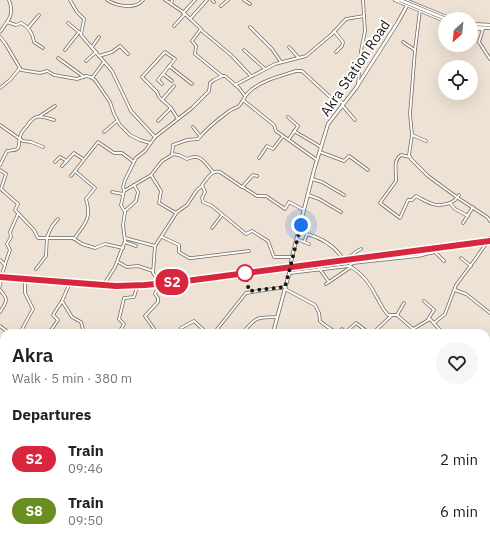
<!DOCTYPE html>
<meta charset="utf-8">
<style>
:root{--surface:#fff;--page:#f6f6f6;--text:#222;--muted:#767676}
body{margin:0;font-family:"IBM Plex Sans",sans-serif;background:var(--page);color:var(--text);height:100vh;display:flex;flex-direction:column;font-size:15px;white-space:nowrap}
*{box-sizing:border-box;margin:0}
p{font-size:13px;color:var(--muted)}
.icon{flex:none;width:22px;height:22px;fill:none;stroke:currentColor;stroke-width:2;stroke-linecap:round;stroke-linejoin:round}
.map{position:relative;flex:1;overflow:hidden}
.details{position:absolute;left:0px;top:329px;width:490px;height:216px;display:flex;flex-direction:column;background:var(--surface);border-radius:12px 12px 0 0;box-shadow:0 4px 16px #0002}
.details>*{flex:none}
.badge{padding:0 8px;border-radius:13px;font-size:14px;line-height:26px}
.needle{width:26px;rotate:207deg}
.tools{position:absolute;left:438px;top:12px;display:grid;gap:8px}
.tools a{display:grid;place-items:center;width:40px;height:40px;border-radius:50%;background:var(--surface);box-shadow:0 4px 16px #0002;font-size:20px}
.you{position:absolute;width:20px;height:20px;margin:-10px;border:3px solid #fff;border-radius:50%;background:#1a73e8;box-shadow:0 0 0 6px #1a73e833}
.map>.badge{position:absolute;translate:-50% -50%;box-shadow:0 0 0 2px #fff}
h2{padding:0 12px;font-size:15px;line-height:36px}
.round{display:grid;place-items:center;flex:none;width:42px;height:42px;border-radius:21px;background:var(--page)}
.headline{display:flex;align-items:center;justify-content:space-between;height:68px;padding:0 12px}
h1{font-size:19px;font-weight:600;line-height:30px}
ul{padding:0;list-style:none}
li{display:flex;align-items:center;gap:12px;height:52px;padding:0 12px}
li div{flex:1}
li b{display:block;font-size:15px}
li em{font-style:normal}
li .badge{min-width:44px;font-weight:700;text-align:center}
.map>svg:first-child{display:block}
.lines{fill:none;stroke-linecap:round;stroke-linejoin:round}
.street-casing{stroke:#736a5c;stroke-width:3.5}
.secondary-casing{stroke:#736a5c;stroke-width:4}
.street{stroke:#fff;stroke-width:2}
.secondary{stroke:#fff;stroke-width:2.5}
.rail{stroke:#797269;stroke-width:1;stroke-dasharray:2 4;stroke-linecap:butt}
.secondary-bridge-casing{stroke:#736a5c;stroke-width:4;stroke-linecap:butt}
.secondary-bridge{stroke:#fff;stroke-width:2.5}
.line-casing{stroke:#fff;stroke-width:9}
.line{stroke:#d7263d;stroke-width:6}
.walk{stroke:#1d1914;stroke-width:4;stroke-dasharray:0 7.2}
.stop-dot{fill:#fff;stroke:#d7263d;stroke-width:2}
.labels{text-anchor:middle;stroke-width:4;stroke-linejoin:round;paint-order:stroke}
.street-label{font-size:14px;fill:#1d1914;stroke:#fff}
</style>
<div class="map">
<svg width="490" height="545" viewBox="0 0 490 545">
<rect width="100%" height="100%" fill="#ede2d3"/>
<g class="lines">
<defs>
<g id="street">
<polyline points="70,0 77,12 84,19 81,35 112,71 131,111 155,137"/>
<path d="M107,0C116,6 136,10 143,0"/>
<polyline points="165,0 170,3"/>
<polyline points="172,0 171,4 183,12 201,29 192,41 196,46 195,54 222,76"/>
<polyline points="212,0 214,2"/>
<polyline points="244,0 250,4"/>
<polyline points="221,6 228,0"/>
<polyline points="420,10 415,50 410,114 412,135 409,155 411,159 428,176 458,198 487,217 490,221"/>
<polyline points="183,13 195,0"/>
<polyline points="190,19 207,0"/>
<path d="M7,22L16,25L21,23C29,27 33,34 34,42L43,48"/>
<polyline points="68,23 80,33"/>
<polyline points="174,26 185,14"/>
<polyline points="250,27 272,49 281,62"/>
<polyline points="28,28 39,15"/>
<polyline points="483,29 479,42 490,59"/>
<polyline points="201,30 231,55 250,75"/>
<polyline points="334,31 343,42 342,46 336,52"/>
<path d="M0,32C8,21 15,14 9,0"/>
<polyline points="0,37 5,43 21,70 40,73 47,71 54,75 77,79 86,76 91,77 95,80 110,102 114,114 120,125 130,135 140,140 150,143"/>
<polyline points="403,42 415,50"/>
<polyline points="92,47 99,37"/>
<polyline points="289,47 298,57"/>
<polyline points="65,50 79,32"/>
<polyline points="244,50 264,68"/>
<polyline points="99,56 112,52 120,46 128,54"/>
<polyline points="58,58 84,77"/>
<polyline points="86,61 96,52"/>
<polyline points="169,66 192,84"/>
<polyline points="163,74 172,81"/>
<polyline points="92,78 104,62"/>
<polyline points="162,84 158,80 175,59 165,52 142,77 157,92 159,97 171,108 178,119"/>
<polyline points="358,84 361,51 365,31 363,0"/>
<polyline points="235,85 275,64 306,56 332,34 346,19 364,16"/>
<polyline points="0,88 10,80 20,68"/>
<polyline points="162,100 174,86"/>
<polyline points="243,100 274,125 276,131 317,160"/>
<polyline points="342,105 355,120"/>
<polyline points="40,116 55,106"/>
<polyline points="288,117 298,126 289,139"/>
<polyline points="158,121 171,108"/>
<polyline points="0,125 23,141 31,142 43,147"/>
<polyline points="193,127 200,136"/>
<polyline points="294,131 321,147"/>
<polyline points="104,132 117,121"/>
<polyline points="412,135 426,141"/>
<polyline points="320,152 344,161 349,156 368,170"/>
<path d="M172,154L179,155L187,159C201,153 204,162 213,172"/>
<path d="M410,157L401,155C392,161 397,172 396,181L380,203L400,218L408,200H412L416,196C430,203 434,208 450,203L455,209L468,216"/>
<polyline points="259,158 267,146 273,149 283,136"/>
<polyline points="55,162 60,157 67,161"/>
<path d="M0,165L7,151C10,150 14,151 17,149C21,146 18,141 20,137C21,133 24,129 27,126C35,113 41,116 54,120"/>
<polyline points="62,166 74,153 83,159"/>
<polyline points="0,170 6,174 1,189 18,204 15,210 34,230 38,238 73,238 82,244 95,248 105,244 123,248"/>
<polyline points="151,175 161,191 159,203 176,213"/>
<polyline points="71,176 98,142 114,153 122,153 134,162"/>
<path d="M257,176L253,175L242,187L220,172C212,169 207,179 202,185L205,192L202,198L203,202L212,206L246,234L252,231L268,241L274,257H292"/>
<polyline points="312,179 322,182 344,195"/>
<polyline points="243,187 257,196 266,196 285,209 289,202 304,210"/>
<polyline points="124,191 123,187 125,180 136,158 145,151 155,137 192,108 209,91 210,83 214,80 222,76 225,76 239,88 245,96"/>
<polyline points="112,192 123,194"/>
<polyline points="308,195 319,199 341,212"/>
<polyline points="450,203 455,200 459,195"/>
<polyline points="125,211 136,201 138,192 134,185"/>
<polyline points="463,223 473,207"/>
<polyline points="301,225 308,229"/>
<polyline points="212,228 222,215"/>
<polyline points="162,237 179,245 179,252 189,258 192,258 249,251"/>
<polyline points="125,238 155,246"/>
<path d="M74,239C85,223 92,219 86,199L95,188L75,171"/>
<polyline points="297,239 309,244"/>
<polyline points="125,242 136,246"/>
<path d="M304,242L307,234C321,238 335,246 343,259L351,256L357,251L361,249"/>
<polyline points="461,258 471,266"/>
<polyline points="0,260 5,265 2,274 0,286"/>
<polyline points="118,262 127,267 138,266 153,271"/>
<polyline points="5,264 10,250 7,244 11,237 10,232 18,214"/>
<path d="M315,265C322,270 324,276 329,282"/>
<polyline points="349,266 353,263 418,256 435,252 444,261"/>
<polyline points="36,269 46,256 47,237 52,226 58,219"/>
<path d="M290,273L349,266C361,272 370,284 376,296C381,304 381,307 388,315H397L413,329L430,319L440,330L438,333"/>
<path d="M105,283L115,267L125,241L123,225L125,212L121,205L124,191L151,175L162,161L172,155L173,145L187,140L198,139C207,128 217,120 228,112C231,109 236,108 239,106C243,101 245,95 250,91C262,80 281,76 296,71H302L329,96L343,103"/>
<polyline points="326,284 351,267"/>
<path d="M285,289L315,305L319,313L320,321C324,325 331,329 337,333L342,329L346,333"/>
<path d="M0,290C9,300 7,301 0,312"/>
<polyline points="455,290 466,294 490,313"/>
<polyline points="62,301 69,285"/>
<polyline points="424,301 434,310 428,319"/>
<polyline points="397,315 404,303"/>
<polyline points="434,323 445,314 456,285 474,261 490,238"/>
<polyline points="0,326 9,333"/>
<polyline points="181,328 194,321 207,333"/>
<path d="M246,329C258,315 260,318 277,317"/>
<polyline points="346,332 356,323 369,333"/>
<polyline points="20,333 33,309 25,293 25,283"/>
<polyline points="49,333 58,320 53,315 62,301 72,317 81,322 84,333"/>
<polyline points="119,333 124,324 119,319 124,298 134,297 137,287"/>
<polyline points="157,333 145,316 158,302 158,298 155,294 160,283 153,273 155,246 177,212 187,205 197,190 202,186"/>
<polyline points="168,333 169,333"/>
<polyline points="214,333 246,293 285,287"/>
<polyline points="373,333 391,316"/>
<polyline points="0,412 4,420"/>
<polyline points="486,468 490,464"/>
<polyline points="0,480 3,483"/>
<polyline points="0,495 4,498"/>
<polyline points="486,506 490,508"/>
<polyline points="0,527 4,523"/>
<polyline points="0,528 4,538"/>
<polyline points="6,541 10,545"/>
<polyline points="60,541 64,545"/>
<polyline points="110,541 115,545"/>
<polyline points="288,541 292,545"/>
<polyline points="323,541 327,545"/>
<polyline points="370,541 371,545"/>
<polyline points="381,541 382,545"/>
<polyline points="398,541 399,545"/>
<polyline points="105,545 107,541"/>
<polyline points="233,545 239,541"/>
<polyline points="341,545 344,541"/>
</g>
<g id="secondary">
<polyline points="395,0 445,21"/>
<polyline points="405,0 451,19"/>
<polyline points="471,24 490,25"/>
<polyline points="471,27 490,28"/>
<polyline points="471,29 482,29"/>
<polyline points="273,333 289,274 292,257 314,170 328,124 356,88 398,22 409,2"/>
<polyline points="486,537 490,537"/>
<polyline points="176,545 178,541"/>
<polyline points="414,545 443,541"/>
</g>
</defs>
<use href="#street" class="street-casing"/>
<use href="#secondary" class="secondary-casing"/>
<use href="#street" class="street"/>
<use href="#secondary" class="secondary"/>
<polyline class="rail" points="0,277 116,286 145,285 187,281 490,241"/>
<defs>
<polyline id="secondary-bridge" points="400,0 446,19"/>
</defs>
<use href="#secondary-bridge" class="secondary-bridge-casing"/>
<use href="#secondary-bridge" class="secondary-bridge"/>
</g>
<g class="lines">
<defs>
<polyline id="line" points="0,277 116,286 145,285 186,281 490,241"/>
</defs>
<use href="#line" class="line-casing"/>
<use href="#line" class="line"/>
<polyline class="walk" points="245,273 249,291 285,287 301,225"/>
</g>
<circle class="stop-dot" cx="245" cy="273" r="8"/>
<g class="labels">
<g class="street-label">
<text transform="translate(355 68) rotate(-56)" y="5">Akra Station Road</text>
</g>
</g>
</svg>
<div class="tools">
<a><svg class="needle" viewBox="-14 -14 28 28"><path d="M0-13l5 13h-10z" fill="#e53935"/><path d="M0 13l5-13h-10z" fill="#767676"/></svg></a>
<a><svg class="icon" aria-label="locate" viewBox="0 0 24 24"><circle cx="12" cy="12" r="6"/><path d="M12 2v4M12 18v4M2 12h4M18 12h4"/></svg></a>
</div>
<div class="you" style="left:301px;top:225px"></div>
<b class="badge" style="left:172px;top:282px;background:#d7263d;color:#fff">S2</b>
<section class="details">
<div class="headline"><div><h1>Akra</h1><p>Walk · 5 min · 380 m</p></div><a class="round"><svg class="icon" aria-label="heart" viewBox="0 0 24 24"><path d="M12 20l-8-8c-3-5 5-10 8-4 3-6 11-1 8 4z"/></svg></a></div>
<h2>Departures</h2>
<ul>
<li><span class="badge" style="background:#d7263d;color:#fff">S2</span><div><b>Train</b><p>09:46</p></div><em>2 min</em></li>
<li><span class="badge" style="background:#6b8e23;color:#fff">S8</span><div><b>Train</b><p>09:50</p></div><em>6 min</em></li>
</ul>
</section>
</div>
